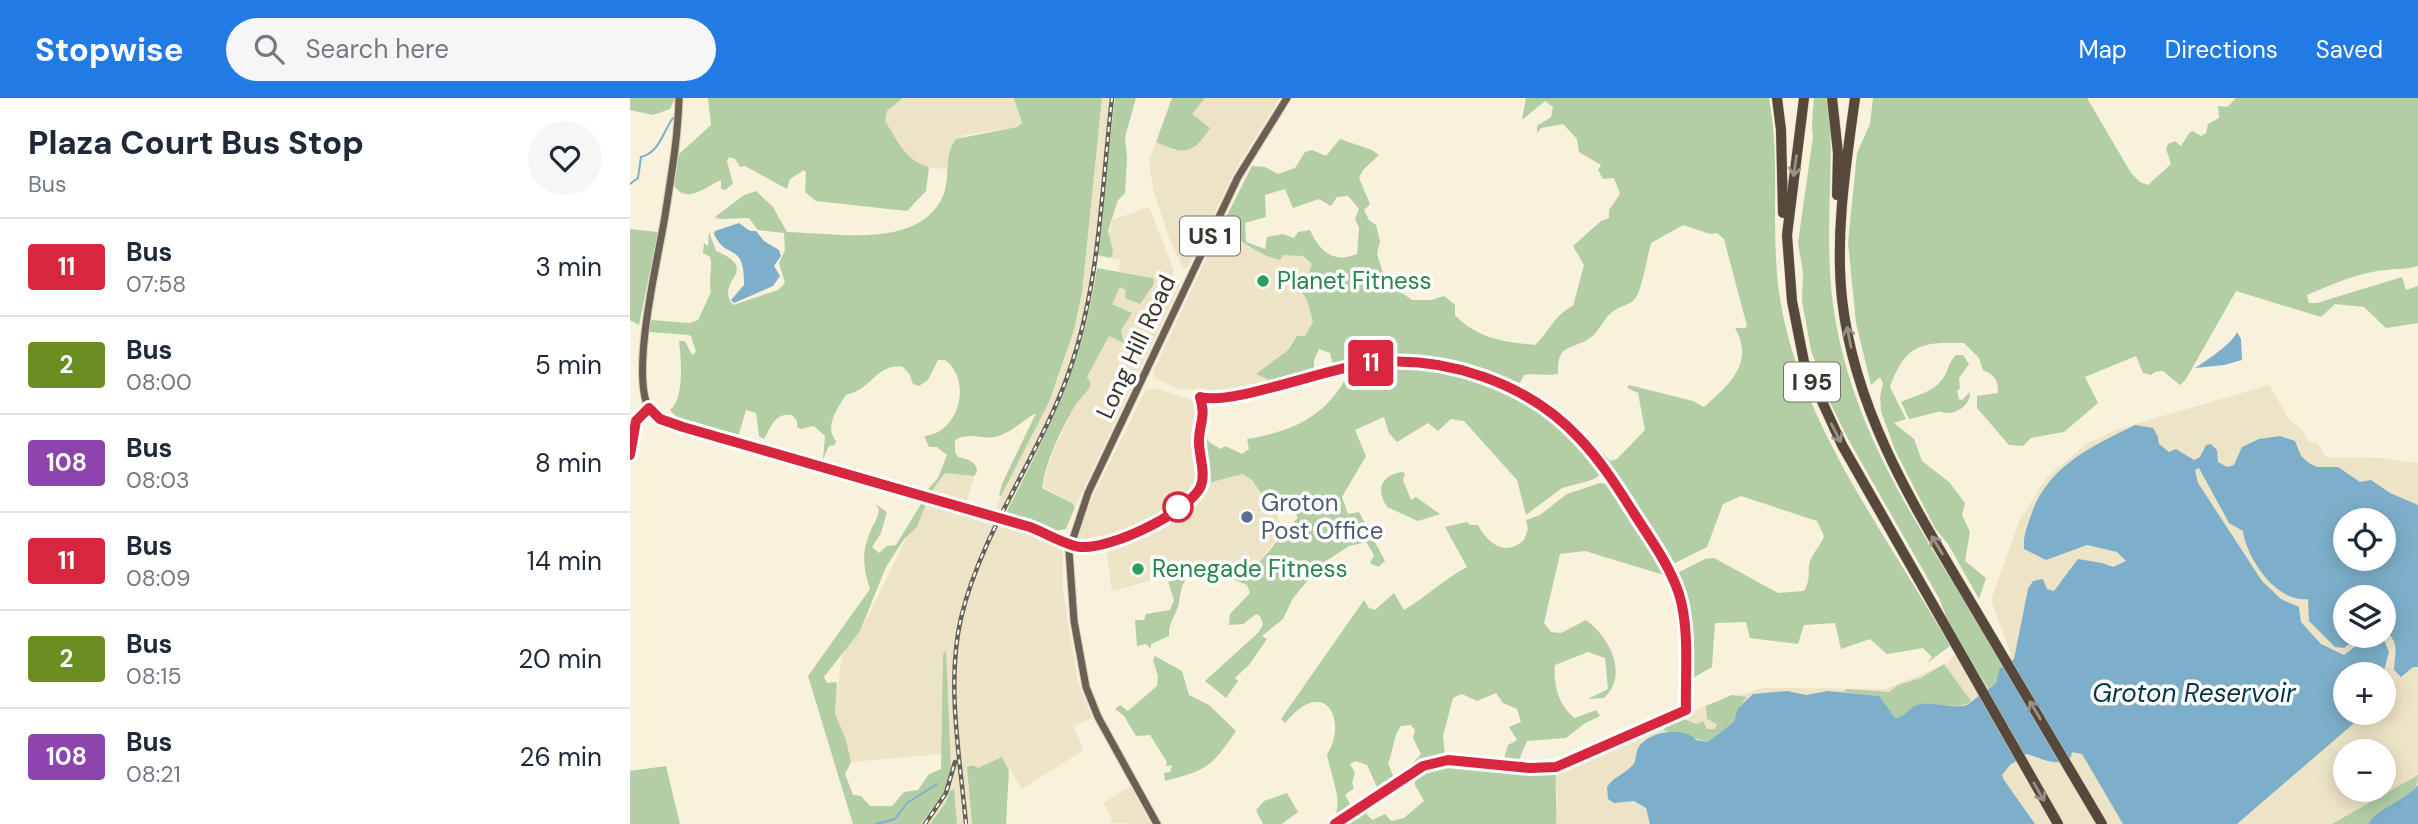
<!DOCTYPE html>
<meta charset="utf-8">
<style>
:root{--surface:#fff;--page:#f6f6f7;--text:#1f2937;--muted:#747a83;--line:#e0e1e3;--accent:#227be5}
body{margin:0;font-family:"DM Sans",sans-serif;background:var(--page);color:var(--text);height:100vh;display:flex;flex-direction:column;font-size:26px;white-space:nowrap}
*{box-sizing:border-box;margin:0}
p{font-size:23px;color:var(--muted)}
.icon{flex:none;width:38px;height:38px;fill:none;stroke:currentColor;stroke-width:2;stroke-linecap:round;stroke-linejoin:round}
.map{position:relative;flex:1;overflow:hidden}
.sheet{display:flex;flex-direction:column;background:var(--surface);width:630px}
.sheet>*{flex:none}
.badge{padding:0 14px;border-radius:5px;font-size:24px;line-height:46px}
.controls{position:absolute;left:1703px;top:410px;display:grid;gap:14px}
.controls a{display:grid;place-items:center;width:63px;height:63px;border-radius:50%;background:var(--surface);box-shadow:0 4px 18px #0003;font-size:35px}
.map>.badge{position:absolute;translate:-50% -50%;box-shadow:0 0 0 4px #fff}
.round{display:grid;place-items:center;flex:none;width:74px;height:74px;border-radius:37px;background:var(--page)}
.summary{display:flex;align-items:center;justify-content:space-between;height:119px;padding:0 28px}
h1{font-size:33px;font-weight:800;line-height:52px}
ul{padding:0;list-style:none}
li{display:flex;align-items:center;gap:21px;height:98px;padding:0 28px;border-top:2px solid var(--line)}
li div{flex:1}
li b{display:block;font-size:26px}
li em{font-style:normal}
li .badge{min-width:77px;font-weight:700;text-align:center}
header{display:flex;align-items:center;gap:42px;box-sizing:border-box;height:98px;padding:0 35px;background:var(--accent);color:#fff}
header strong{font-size:33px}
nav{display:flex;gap:38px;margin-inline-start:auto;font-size:24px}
.search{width:490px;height:63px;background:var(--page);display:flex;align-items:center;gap:18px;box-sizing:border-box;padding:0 24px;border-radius:38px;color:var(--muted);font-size:26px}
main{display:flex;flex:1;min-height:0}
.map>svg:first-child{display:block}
.built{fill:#ede4c8;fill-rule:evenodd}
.green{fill:#b3cea4;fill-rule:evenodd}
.water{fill:#7dafca;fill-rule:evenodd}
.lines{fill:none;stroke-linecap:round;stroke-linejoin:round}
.stream{stroke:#7dafca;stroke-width:2}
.major-casing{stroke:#d5cfbc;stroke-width:9}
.highway-casing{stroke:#d5cfbc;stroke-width:11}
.major{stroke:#6c6054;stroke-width:7}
.highway{stroke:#56493b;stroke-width:10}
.rail-casing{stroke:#646155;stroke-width:4.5}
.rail{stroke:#fefefe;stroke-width:2;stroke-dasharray:5;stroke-linecap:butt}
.oneway{stroke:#999189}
.line-casing{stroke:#fff;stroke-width:16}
.line{stroke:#d7263d;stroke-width:10}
.leisure-dot{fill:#2e9e5b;stroke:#fefefe;stroke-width:2.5}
.stop-dot{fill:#fff;stroke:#d7263d;stroke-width:3.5}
.service-dot{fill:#5c6f8a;stroke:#fefefe;stroke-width:2.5}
.labels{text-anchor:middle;stroke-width:7;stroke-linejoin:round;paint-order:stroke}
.shield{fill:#fefefe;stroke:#73726c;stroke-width:2}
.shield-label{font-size:23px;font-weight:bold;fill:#38362d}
.leisure-label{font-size:24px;fill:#27864d;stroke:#fefefe;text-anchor:start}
.street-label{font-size:24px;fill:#38362d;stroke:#fefefe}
.service-label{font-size:24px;fill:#4e5e75;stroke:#fefefe;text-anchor:start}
.water-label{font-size:26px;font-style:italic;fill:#093549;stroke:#fefefe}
</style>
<header>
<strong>Stopwise</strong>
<div class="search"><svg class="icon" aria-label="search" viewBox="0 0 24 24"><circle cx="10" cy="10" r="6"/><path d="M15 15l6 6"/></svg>Search here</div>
<nav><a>Map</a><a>Directions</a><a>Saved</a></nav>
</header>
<main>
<section class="sheet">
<div class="summary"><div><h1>Plaza Court Bus Stop</h1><p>Bus</p></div><a class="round"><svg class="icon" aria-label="heart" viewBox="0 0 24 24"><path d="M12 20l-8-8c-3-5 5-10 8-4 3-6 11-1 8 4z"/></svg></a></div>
<ul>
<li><span class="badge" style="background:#d7263d;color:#fff">11</span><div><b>Bus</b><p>07:58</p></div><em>3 min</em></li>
<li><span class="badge" style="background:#6b8e23;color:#fff">2</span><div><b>Bus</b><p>08:00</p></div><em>5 min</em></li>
<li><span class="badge" style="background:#8e44ad;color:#fff">108</span><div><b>Bus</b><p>08:03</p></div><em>8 min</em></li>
<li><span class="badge" style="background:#d7263d;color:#fff">11</span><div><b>Bus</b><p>08:09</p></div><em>14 min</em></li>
<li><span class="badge" style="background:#6b8e23;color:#fff">2</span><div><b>Bus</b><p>08:15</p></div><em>20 min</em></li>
<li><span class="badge" style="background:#8e44ad;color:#fff">108</span><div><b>Bus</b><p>08:21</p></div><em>26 min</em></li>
</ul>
</section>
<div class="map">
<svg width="1788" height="726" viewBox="0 0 1788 726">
<rect width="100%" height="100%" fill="#f8f1dc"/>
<g class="built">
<polygon points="273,0 384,0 392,25 387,29 334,37 320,51 318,71 302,70 291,67 277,57 255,23 257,13"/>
<polygon points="472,0 485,0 462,208 437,291 415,341 375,417 366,412 369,402 419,304 444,232 452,195"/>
<polygon points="575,0 650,0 608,67 558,169 553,170 541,145 523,91 519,63 526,44 545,53 562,16"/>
<polygon points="519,109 544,173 542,181 549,184 549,189 445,409 442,405 412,388 423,354 446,305 458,293 456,279 479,238 493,244 482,206 488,191 490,189 497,192 522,180 489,173 490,162 481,160 482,153 478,142 482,122"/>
<polygon points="591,129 615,144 619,150 673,158 683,166 671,193 677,202 684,224 675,238 660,246 658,252 626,276 644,284 594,295 549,291 525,280 523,274"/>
<path d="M1639,287L1660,323L1671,330L1678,343L1687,345L1696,359L1751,360L1788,365V726H926L928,707L925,676L1079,606L1133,590L1255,591L1317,566L1344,529L1371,564L1381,556L1361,502L1389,424L1416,380L1455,347L1485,332ZM1715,422H1754V460H1715ZM1715,499H1754V537H1715ZM1715,576H1754V614H1715ZM1715,653H1754V691H1715Z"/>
<polygon points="525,290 568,304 570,319 566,340 569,386 561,395 517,428 476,444 451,445 447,442 459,407 515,293"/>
<polygon points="315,375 344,378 336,405 299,395"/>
<polygon points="611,376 622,382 657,434 643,445 627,468 608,474 575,470 558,472 482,493 476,449 530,425 564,402 576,387 576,378 578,380 595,381"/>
<polygon points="294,404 396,432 433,449 433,492 440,537 448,583 462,620 443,628 454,652 392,691 372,659 346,672 344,666 339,667 344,726 285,726 320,659 312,656 221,664 216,642 205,615 211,563 216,547 230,533 239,516"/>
<polygon points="500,688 521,726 479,725 482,721 473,705"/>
</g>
<g class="green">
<polygon points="0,0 45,0 40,11 23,17 0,12"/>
<path d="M78,0H273L257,13L255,23C267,41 276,64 299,69L296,93L277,113L186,103L175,94L176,75L174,72L160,81L157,91L115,68L110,69L105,61L99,59L97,63L103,86L95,92L91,91V82C76,88 58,107 44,88L49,56L81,27Z"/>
<path d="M384,0H472L452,195L444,232L419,304L371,398L369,397L372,386L406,315C392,322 385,333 368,338C352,343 341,333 325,342V354L328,359C337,361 347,363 347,374L344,378L315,375L301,394L298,391L308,380L317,357L307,349H299L294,338C329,336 343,282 315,262H308L298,282L289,288L283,286L280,277L273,269C253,266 247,279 232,290C228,293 222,295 216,297C207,311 194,328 206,343L205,347L199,348L193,361L195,338L184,328L171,331L167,329V323L162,317C144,315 142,328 134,341L129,338L126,315L116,312L108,339H105C83,333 55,330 40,312C55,300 51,260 49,243H55L62,257L66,254L61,238L58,237L19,234L21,222L60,225L68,222L81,194C78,182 83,169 80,159L73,155L74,145L78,148L79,134L86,153C133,173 83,182 103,207L148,192L155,185L149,165L155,152L154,135L128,132L119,120L89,121L85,119L114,97L126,93L143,109L157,134C206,135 289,152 313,98C321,80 313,58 326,41L387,29L392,25Z"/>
<polygon points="485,0 506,0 495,39 497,60 495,95 488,102 478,133 483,153 481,160 467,157"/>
<path d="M542,0H575L562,16L580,30C563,57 553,57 526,44Z"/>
<path d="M896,0H1139C1152,70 1138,141 1152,212C1174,330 1261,444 1320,548L1297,565L1302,559L1293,550L1257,556L1240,541L1211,551L1205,525L1174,527L1168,546L1120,540L1116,524L1085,525L1082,569L1063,580L1059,521L1047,475L1075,461L1084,460L1148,495L1174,493C1183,478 1175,470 1182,459C1186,451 1191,447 1194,438L1187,423L1111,398L1093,406L1077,449L1045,465H1040L1041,461L991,381L956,339V336L980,363L987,361L1015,332L1008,295L997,290L999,287L1063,303L1074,309C1099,287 1125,265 1105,230H1115L1117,228L1094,141L1087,135L1080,136L1053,127L1021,145C1017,159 1012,194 1004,202C999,207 990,208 985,212C974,218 970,234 960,240C940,253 927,245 928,276C918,278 899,275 894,277L890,285C870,280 852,272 832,266C785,253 750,257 703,267L700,255L689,251L684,262V274L644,284L626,276L658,252L667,238H675L683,224L677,202L671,193L682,166L673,158L653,157L650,162C623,155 615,144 591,129L622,68L635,69L648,76L665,70L675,54L682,52L696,58L710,41L742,52L749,57L733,72L729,80L740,106L734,112L739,122L746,127L750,143L747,156L756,184L782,202H801L814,198L825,207V217C846,240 874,244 905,247C919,234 925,216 943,208L954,167L943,148L971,123L979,120V112L990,96L984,80L973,81L968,72L971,67L949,54L947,41L933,26L911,30L907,35V28L921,19L923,9L915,3L892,22ZM655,91L663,110L689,101L701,108L707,99L718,98L729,111L725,121L729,130L727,156C704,166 689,153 680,132L668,134L664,140L653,136L637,139L635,151L616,144L615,125L636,119L635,97Z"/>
<path d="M1184,0H1196L1200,19C1203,87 1193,158 1206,225C1229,353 1306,453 1370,561L1373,568L1369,571L1366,585L1358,590L1322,533L1309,500L1218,341L1197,298L1181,252L1172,203L1173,174L1168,145L1183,39C1181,26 1183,13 1184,0Z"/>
<path d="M1243,0H1457L1501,75L1510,84L1518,87L1541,66L1536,51L1538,46L1545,43L1551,48L1560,34L1563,33L1571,38L1576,35L1578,26L1589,20L1588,8L1597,9L1606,0H1788V168C1774,172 1769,170 1756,172C1730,174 1700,187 1677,197L1679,205H1687L1772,179L1776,192L1788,188V225L1756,230L1734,209L1705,206L1691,219L1606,193L1556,281L1550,287L1533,273L1525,274L1521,277L1513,275L1506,258L1455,279L1468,305L1434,334L1401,340L1393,348L1379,347L1347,310V298L1368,295C1368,282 1365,277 1353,272L1349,260L1334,245C1290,244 1275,247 1260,289L1276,321L1264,325L1284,341L1292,363L1319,384L1335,405L1332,417L1340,434L1335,463L1356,480L1349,501L1318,446L1305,430L1265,352L1251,313L1250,299L1253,285L1250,279L1241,287L1226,225L1218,145L1227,55L1240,26Z"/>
<polygon points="0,131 28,134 9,227 0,222"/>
<path d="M467,170L523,180L524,186L510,206L495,200L496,192L490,189L482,206L502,215L491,232L494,245L479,238L457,279L461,286C458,295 450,299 445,308C431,332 416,362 412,390L442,405L445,409L436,431L423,433L375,417C418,335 454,262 467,170Z"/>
<path d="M1326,257H1333L1339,266L1329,280L1330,290L1327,293L1329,301L1332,302L1340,294C1341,305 1329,315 1318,315C1312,315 1313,313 1307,314C1298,316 1290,319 1279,321L1271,304C1287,297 1306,294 1315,277C1319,269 1319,264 1326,257Z"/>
<path d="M766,269L829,277L875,294V291L878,293C908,309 935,327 957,353C963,360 964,369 970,377L962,382L932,390L896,417L887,382L834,323L821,321L808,333L798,325L767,344L759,335L754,319L725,332L736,358L712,399L718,416L729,414L755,463L748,469L740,465L744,457L736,444L719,448L693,465L663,500L653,521L632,538L637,541L619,567L605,580L608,583L596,600L575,583L629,534L633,526L630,518L626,516L613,526L599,527L600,516L620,495L617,487L588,475C599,470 610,475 622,471C630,467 657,428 668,420L660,408L652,404L647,410V419L622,382L612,376L582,384L576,378L574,341L577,340L579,344L591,351L595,348L612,356L619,351L617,341C665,333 699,317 720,272Z"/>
<path d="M771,374L775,375L773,382L781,402L786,399L810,416L788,423L757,409C746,392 750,378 771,374Z"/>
<path d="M970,385L982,387L1037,478L955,453L930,456L914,525L921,534L931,535L956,522C978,538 1000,576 974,600L958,601L978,591L975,560L958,554L925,567C923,586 929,609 945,620L966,612L970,618L954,626L936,640L897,643L890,659L892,664L928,666C923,685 928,706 926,726H712L735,714L742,722L755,716L761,723L774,720L794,703L785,687L783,665L791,656L783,640L785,632L781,627L771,628C762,640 764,652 758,665L763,678L747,689L737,667L726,663L720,666L725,675L722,685L724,690L715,697L722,709L711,716L706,714C712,701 699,671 697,656C718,625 696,575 655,625L651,621L734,502L739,510L745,512L764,495L774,512C796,499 814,481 837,469L815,429L837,424L840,427H848C858,446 875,459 894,442L898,431L896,422L910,417L937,396ZM866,595L873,605L887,611L891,624L879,629L887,642L878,647L873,664L815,659L813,638L823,600L832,596L847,603Z"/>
<path d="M245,406L257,414L251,435L242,449L249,455L257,448L266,447L291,406H296L287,429L274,441L256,469L230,533L194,579L197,585L206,584L207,587L205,615L216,642L221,664L215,676L223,697L231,698L240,708H262L274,694L288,692L299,676L311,671L313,557L316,552L321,671L317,690L291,726H223L178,578L240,491C234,471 231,457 239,437C242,427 248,422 249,411Z"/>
<path d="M559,477C551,486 551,494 549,504C547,517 538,524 539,538L521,546V551L516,546L507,548L505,522H514L516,516L540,512L544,502L538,484Z"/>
<path d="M525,558L552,573L559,597L579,607L606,633C582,668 578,672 535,683L534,675L540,674L542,667L536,668L537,664L520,637L506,638L494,618L485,611L490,607L498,613L527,588L528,578L523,562Z"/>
<path d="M1314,566L1341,603C1331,612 1308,605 1293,606C1281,607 1278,620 1264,620L1249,598L1214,594L1216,591L1259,594L1268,587L1291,580Z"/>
<polygon points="1102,597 1117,599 1108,610 1105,624 1079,644 1035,633 1034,630 1054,621 1066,626 1073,623 1077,631 1085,631 1087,626 1077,621 1076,608"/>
<polygon points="372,659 379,672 376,726 342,726 337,669 343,667 348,670"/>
<polygon points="36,668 50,726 0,726 0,673"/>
<path d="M1788,677C1788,707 1750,705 1738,726H1702Z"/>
<polygon points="324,691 327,726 300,726 316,704 320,693"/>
<polygon points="657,695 668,714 652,726 633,726 626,712 634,703"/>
</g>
<g class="water">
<path d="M109,125L120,133H126L134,143L149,152L151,158L144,168L150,178L143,188L104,205L101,202L114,187C115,143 96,163 84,136L85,133Z"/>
<path d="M1607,234L1611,241L1612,262L1594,267L1565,270C1576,263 1603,245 1607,234Z"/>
<path d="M1505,327L1523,330L1528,339L1529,346L1539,354L1546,351L1564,362L1570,359L1576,347L1581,346L1587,352L1588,364L1597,369L1604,367L1612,349L1629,341L1650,338L1665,343L1671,358L1679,365L1687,369H1708L1730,384L1741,382L1760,395L1788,407V569H1783L1771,579L1764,572C1765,551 1770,547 1754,530V499H1715V537H1731L1714,550L1705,549L1679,523L1678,501C1646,505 1616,459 1613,433L1599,425L1569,370L1565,372L1568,385L1632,483L1651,501L1669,509L1671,524L1691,546L1714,557L1740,537H1752L1759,554L1753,576H1715V614H1737L1607,726H1493L1452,656L1442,654L1441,659C1425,670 1414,661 1397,656L1380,667L1372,677L1374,682L1405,726H1020L1016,710L1004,703L984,705L978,701L977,689C983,679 995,676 1003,667C1007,662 1005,653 1010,647C1021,633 1055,628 1066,642L1078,644L1104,624L1108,610L1123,596L1157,593L1176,597L1198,593L1249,598L1265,620C1277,619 1279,608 1290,606C1305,604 1325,611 1337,607L1366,585L1369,571L1384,561L1398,491L1403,483L1413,481L1417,491L1424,493L1448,461L1472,465L1483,469L1496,463L1487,454L1457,447L1416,462L1394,451C1393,440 1396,431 1400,420C1416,369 1460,349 1505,327ZM1715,422H1754V460H1715Z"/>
<path d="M1788,687V726H1738C1747,710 1774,704 1788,687Z"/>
</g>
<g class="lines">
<g class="stream">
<path d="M0,86L8,80L11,59C30,54 32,35 43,20"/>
<polyline points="246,726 265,721 277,705 307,686"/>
</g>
<defs>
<g id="major">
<path d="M0,358L6,323L19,311C0,275 28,161 35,118C41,79 48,40 49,0"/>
<polyline points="527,726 468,619 456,589 444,523 439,453 458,395 608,79 657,0"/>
</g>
<g id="highway">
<polyline points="1147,0 1151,32 1153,115"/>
<polyline points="1174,0 1157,137 1162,203 1174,264 1212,347 1428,726"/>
<polyline points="1202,0 1208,55 1207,97"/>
<path d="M1225,0C1216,67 1205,134 1212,201C1225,317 1287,413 1345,511C1387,583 1430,654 1472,726"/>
</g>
</defs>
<use href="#major" class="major-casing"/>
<use href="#highway" class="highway-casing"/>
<use href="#major" class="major"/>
<use href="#highway" class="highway"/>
<defs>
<g id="rail">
<polyline points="295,726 316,695 325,664"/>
<path d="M336,726C330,660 316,585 331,520C353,428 415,351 443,262C470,179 472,86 482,0"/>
</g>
</defs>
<use href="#rail" class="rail-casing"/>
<use href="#rail" class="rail"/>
</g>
<defs><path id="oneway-shaft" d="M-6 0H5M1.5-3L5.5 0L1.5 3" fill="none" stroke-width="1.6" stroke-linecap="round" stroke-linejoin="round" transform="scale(1.75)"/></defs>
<g class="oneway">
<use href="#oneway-shaft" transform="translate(1165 68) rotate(98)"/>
<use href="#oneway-shaft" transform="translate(1219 239) rotate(-101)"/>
<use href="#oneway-shaft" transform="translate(1206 335) rotate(63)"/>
<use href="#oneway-shaft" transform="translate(1307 447) rotate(-121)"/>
<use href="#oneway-shaft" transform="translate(1405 612) rotate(-121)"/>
<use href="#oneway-shaft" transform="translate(1409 694) rotate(60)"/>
</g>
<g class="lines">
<defs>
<path id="line" d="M0,357L6,323L19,310L30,321L53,329L400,429C414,434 437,448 451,449C481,451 555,416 570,390C577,376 568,356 569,341C570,323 576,319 570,299C602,308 699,269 741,265C815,257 898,285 949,340C971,363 988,390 1005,417C1021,442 1040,468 1049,496C1060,531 1055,576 1056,612L926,669L900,670L818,662L793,668L705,726"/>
</defs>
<use href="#line" class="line-casing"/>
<use href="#line" class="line"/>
</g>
<g class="leisure-dot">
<circle cx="633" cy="183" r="7"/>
<circle cx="508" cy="471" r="7"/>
</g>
<circle class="stop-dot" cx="548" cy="409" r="14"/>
<circle class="service-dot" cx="617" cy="419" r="7"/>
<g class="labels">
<g class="shield">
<rect x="550" y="118.5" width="60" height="39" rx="5"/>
<rect x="1154" y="264.5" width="56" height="39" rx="5"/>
</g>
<g class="shield-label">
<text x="580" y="146">US 1</text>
<text x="1182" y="292">I 95</text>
</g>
<g class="leisure-label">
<text x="647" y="191">Planet Fitness</text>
<text x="522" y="479">Renegade Fitness</text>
</g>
<g class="street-label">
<text transform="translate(506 249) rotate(-65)" y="8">Long Hill Road</text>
</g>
<g class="service-label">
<text x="631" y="413">Groton<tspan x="631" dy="28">Post Office</tspan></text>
</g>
<g class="water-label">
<text x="1564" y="604">Groton Reservoir</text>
</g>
</g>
</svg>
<div class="controls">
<a><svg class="icon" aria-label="locate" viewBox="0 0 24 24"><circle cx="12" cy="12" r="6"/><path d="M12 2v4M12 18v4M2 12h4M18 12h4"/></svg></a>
<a><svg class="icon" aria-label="layers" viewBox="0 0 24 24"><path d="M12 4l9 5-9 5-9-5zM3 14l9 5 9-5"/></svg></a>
<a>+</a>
<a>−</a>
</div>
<b class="badge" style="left:741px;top:265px;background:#d7263d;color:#fff">11</b>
</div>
</main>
